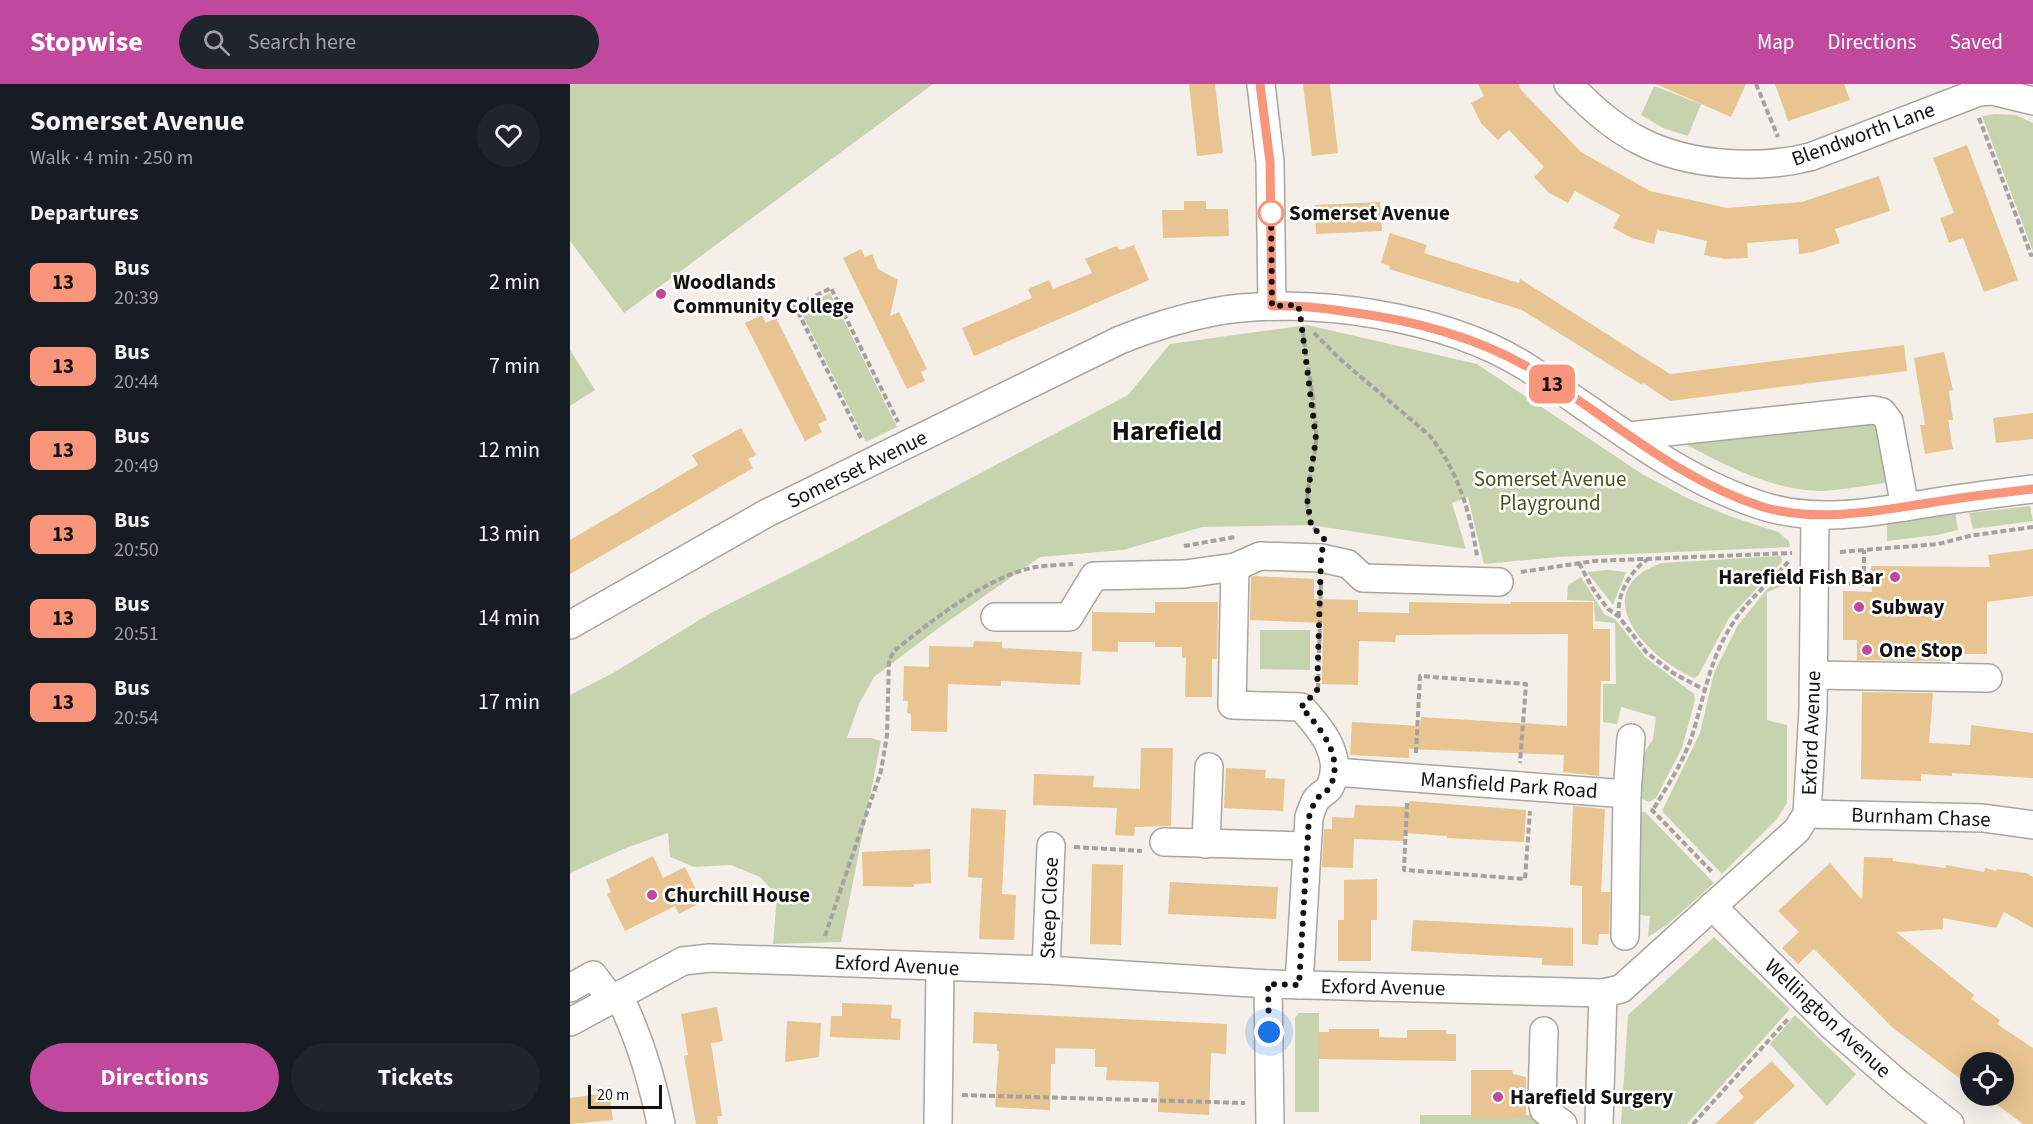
<!DOCTYPE html>
<meta charset="utf-8">
<style>
:root{--surface:#171b24;--page:#20242c;--text:#f1f3f6;--muted:#9ea1a6;--accent:#c0499e}
body{margin:0;font-family:"Source Sans 3",sans-serif;background:var(--page);color:var(--text);height:100vh;display:flex;flex-direction:column;font-size:22px;white-space:nowrap}
*{box-sizing:border-box;margin:0}
p{font-size:20px;color:var(--muted)}
.icon{flex:none;width:33px;height:33px;fill:none;stroke:currentColor;stroke-width:2;stroke-linecap:round;stroke-linejoin:round}
.map{position:relative;flex:1;overflow:hidden}
.side{display:flex;flex-direction:column;background:var(--surface);width:570px}
.side>*{flex:none}
.badge{padding:0 12px;border-radius:9px;font-size:21px;line-height:39px}
.fabs{position:absolute;left:1390px;top:968px;display:grid;gap:12px}
.fabs a{display:grid;place-items:center;width:54px;height:54px;border-radius:50%;background:var(--surface);box-shadow:0 6px 24px #0002;font-size:30px}
.scale{position:absolute;left:18px;bottom:15px;width:74px;box-sizing:border-box;padding-left:6px;border:3px solid #131210;border-top:0;font-size:16px;line-height:21px;white-space:nowrap;color:#131210;-webkit-text-stroke:4px #fff;paint-order:stroke}
.you{position:absolute;width:30px;height:30px;margin:-15px;border:4px solid #fff;border-radius:50%;background:#1a73e8;box-shadow:0 0 0 9px #1a73e833}
.map>.badge{position:absolute;translate:-50% -50%;box-shadow:0 0 0 3px #fff}
h2{padding:0 30px;font-size:22px;line-height:54px}
.round{display:grid;place-items:center;flex:none;width:63px;height:63px;border-radius:32px;background:var(--page)}
.head{display:flex;align-items:center;justify-content:space-between;height:102px;padding:0 30px}
h1{font-size:28px;font-weight:700;line-height:45px}
.cta{display:flex;gap:12px;margin-top:auto;padding:12px 30px}
.cta a{flex:1;height:69px;border-radius:36px;background:var(--accent);color:#fff;font-size:24px;font-weight:700;line-height:69px;text-align:center}
.cta a+a{background:var(--page);color:var(--text)}
ul{padding:0;list-style:none}
li{display:flex;align-items:center;gap:18px;height:84px;padding:0 30px}
li div{flex:1}
li b{display:block;font-size:22px}
li em{font-style:normal}
li .badge{min-width:66px;font-weight:700;text-align:center}
header{display:flex;align-items:center;gap:36px;box-sizing:border-box;height:84px;padding:0 30px;background:var(--accent);color:#fff}
header strong{font-size:28px}
nav{display:flex;gap:33px;margin-inline-start:auto;font-size:21px}
.search{width:420px;height:54px;background:var(--page);display:flex;align-items:center;gap:15px;box-sizing:border-box;padding:0 21px;border-radius:33px;color:var(--muted);font-size:22px}
main{display:flex;flex:1;min-height:0}
.map>svg:first-child{display:block}
.green{fill:#c7d3af}
.building{fill:#e7c490}
.lines{fill:none;stroke-linecap:round;stroke-linejoin:round}
.minor-casing{stroke:#a9a59f;stroke-width:30}
.path{stroke:#a5a19d;stroke-width:4;stroke-dasharray:6 3;stroke-linecap:butt}
.minor{stroke:#fff;stroke-width:27}
.line-casing{stroke:#fff;stroke-width:14}
.line{stroke:#f9957b;stroke-width:9}
.walk{stroke:#131210;stroke-width:6;stroke-dasharray:0 10.8}
.stop-dot{fill:#fff;stroke:#f9957b;stroke-width:3}
.poi-dot{fill:#c0499e;stroke:#fff;stroke-width:2}
.labels{text-anchor:middle;stroke-width:5;stroke-linejoin:round;paint-order:stroke}
.street-label{font-size:21px;fill:#131210;stroke:#fff}
.stop-label{font-size:21px;font-weight:bold;fill:#131210;stroke:#fff;text-anchor:start}
.poi-label{font-size:21px;font-weight:bold;fill:#131210;stroke:#fff;text-anchor:start}
.park-label{font-size:21px;fill:#455417;stroke:#fff}
.district-label{font-size:27px;font-weight:bold;fill:#131210;stroke:#fff}
</style>
<header>
<strong>Stopwise</strong>
<div class="search"><svg class="icon" aria-label="search" viewBox="0 0 24 24"><circle cx="10" cy="10" r="6"/><path d="M15 15l6 6"/></svg>Search here</div>
<nav><a>Map</a><a>Directions</a><a>Saved</a></nav>
</header>
<main>
<section class="side">
<div class="head"><div><h1>Somerset Avenue</h1><p>Walk · 4 min · 250 m</p></div><a class="round"><svg class="icon" aria-label="heart" viewBox="0 0 24 24"><path d="M12 20l-8-8c-3-5 5-10 8-4 3-6 11-1 8 4z"/></svg></a></div>
<h2>Departures</h2>
<ul>
<li><span class="badge" style="background:#f9957b;color:#111">13</span><div><b>Bus</b><p>20:39</p></div><em>2 min</em></li>
<li><span class="badge" style="background:#f9957b;color:#111">13</span><div><b>Bus</b><p>20:44</p></div><em>7 min</em></li>
<li><span class="badge" style="background:#f9957b;color:#111">13</span><div><b>Bus</b><p>20:49</p></div><em>12 min</em></li>
<li><span class="badge" style="background:#f9957b;color:#111">13</span><div><b>Bus</b><p>20:50</p></div><em>13 min</em></li>
<li><span class="badge" style="background:#f9957b;color:#111">13</span><div><b>Bus</b><p>20:51</p></div><em>14 min</em></li>
<li><span class="badge" style="background:#f9957b;color:#111">13</span><div><b>Bus</b><p>20:54</p></div><em>17 min</em></li>
</ul>
<div class="cta"><a>Directions</a><a>Tickets</a></div>
</section>
<div class="map">
<svg width="1463" height="1040" viewBox="0 0 1463 1040">
<rect width="100%" height="100%" fill="#f4efe9"/>
<g class="green">
<polygon points="0,0 363,0 54,229 0,157"/>
<polygon points="1084,2 1131,20 1118,52 1093,44 1071,31"/>
<polygon points="1425,30 1446,31 1463,39 1463,167 1412,32"/>
<polygon points="260,209 327,343 296,358 229,224"/>
<polygon points="737,241 907,280 1072,390 1117,414 1159,432 1208,448 1219,457 1220,463 988,473 914,480 898,413 882,419 896,465 741,441 632,443 553,466 470,473 370,543 304,593 289,620 277,654 301,654 311,657 271,858 203,860 207,811 190,793 161,781 124,783 100,773 98,749 56,764 0,789 0,611 43,589 139,530 254,472 558,311 600,260"/>
<polygon points="0,266 25,306 0,322"/>
<path d="M1303,336L1309,344L1321,398C1298,401 1274,406 1252,407C1198,407 1146,376 1100,352Z"/>
<polygon points="1460,422 1463,437 1403,445 1399,429"/>
<polygon points="1385,427 1388,446 1367,451 1317,457 1317,440"/>
<path d="M1211,472L1212,478L1159,534L1128,592L1124,594C1077,574 1014,508 1091,479Z"/>
<polygon points="1037,486 1056,488 1043,521 1017,488"/>
<polygon points="1222,487 1220,499 1197,508 1197,636 1217,641 1217,719 1207,735 1152,790 1092,727 1130,649 1144,589 1168,541 1198,504"/>
<polygon points="1011,493 1035,531 1045,535 1075,573 1124,610 1125,616 1112,664 1086,714 1079,718 1072,715 1070,711 1072,679 1076,666 1083,655 1086,633 1051,623 1047,640 1033,638 1033,600 1046,600 1045,539 1025,537 1024,517 997,516 998,501"/>
<polygon points="690,546 740,546 740,586 690,585"/>
<polygon points="1066,727 1075,728 1144,799 1097,841 1078,853 1080,832 1062,830"/>
<polygon points="1144,853 1220,925 1117,1040 1051,1040 1058,931"/>
<polygon points="729,929 749,929 749,1028 725,1028 725,934"/>
<polygon points="1225,931 1286,990 1257,1022 1200,960"/>
<polygon points="850,1031 973,1031 982,1040 850,1040"/>
</g>
<g class="building">
<polygon points="619,0 645,0 653,69 627,72"/>
<polygon points="733,0 760,0 768,69 742,72"/>
<polygon points="908,0 948,0 952,7 1011,68 1080,107 1157,124 1232,118 1309,92 1320,127 1265,145 1270,159 1243,168 1229,170 1228,155 1203,157 1177,159 1178,174 1155,175 1134,171 1137,157 1112,151 1087,146 1084,160 1062,154 1043,144 1050,131 1005,107 998,119 979,109 964,93 974,83 956,64 939,46 928,56 911,39 901,19 914,12"/>
<polygon points="1086,0 1176,0 1161,33"/>
<polygon points="1205,0 1274,0 1280,16 1218,37"/>
<polygon points="1397,61 1448,196 1414,208 1393,154 1379,159 1370,134 1384,129 1363,74"/>
<polygon points="614,117 636,117 636,125 658,125 659,152 593,154 592,126 614,126"/>
<polygon points="810,118 812,147 746,150 745,121"/>
<polygon points="820,149 857,161 854,169 949,199 950,195 1100,290 1334,261 1337,287 1100,317 1073,299 1072,301 952,226 819,185 820,182 811,179"/>
<polygon points="564,161 579,196 404,272 392,244 462,214 458,205 479,196 483,205 522,189 515,175 546,162 551,166"/>
<polygon points="291,165 295,173 302,170 308,185 328,196 320,232 329,228 357,285 351,288 355,297 337,305 273,174"/>
<polygon points="192,231 196,239 206,234 257,336 248,340 252,348 235,357 175,239"/>
<polygon points="1374,268 1383,306 1379,307 1383,336 1378,336 1383,365 1355,370 1350,341 1355,341 1344,274"/>
<polygon points="1463,329 1463,355 1426,359 1423,334"/>
<polygon points="171,344 186,371 178,375 183,384 0,490 0,456 128,381 122,371"/>
<polygon points="1463,465 1463,512 1417,518 1417,570 1370,570 1370,577 1287,576 1287,556 1273,556 1273,507 1302,508 1301,482 1420,483 1418,471"/>
<polygon points="683,492 744,495 744,515 788,516 788,528 839,529 839,518 941,520 941,518 1023,518 1023,545 1040,545 1040,597 1031,597 1029,692 993,688 994,671 839,665 839,674 780,671 782,638 850,642 851,633 997,642 998,550 826,551 825,558 789,557 788,601 752,600 753,539 680,536 681,493"/>
<polygon points="585,518 648,518 647,575 642,575 642,613 615,613 616,574 612,574 612,563 585,563 585,558 548,558 548,568 522,567 522,528 585,529"/>
<polygon points="404,557 432,558 432,564 512,568 510,601 431,597 431,602 378,600 377,648 341,647 341,630 337,629 338,617 333,617 334,582 359,583 359,562 403,563"/>
<polygon points="1292,608 1363,609 1359,659 1400,661 1401,641 1463,649 1463,694 1382,689 1382,692 1351,690 1351,697 1291,695"/>
<polygon points="571,664 603,664 601,742 565,743 564,752 545,751 547,724 463,721 464,690 524,692 523,703 570,705"/>
<polygon points="656,684 696,686 695,694 715,695 713,727 654,724"/>
<polygon points="839,717 956,726 954,758 877,754 877,752 834,749 834,757 784,755 783,784 752,783 754,745 762,745 762,733 784,734 785,721 839,723"/>
<polygon points="1003,722 1035,725 1031,808 1040,808 1039,850 1029,850 1028,861 1012,860 1012,802 1000,801"/>
<polygon points="401,724 436,726 432,810 446,811 444,856 409,855 412,794 398,793"/>
<polygon points="360,765 361,799 344,800 344,803 293,802 292,768"/>
<polygon points="83,772 93,794 115,783 132,818 109,830 105,822 55,847 37,810 41,808 36,796"/>
<polygon points="1294,773 1323,774 1323,777 1376,784 1376,781 1414,788 1415,784 1426,787 1427,785 1456,789 1463,793 1463,844 1434,828 1426,844 1373,834 1373,845 1326,848 1404,911 1401,915 1430,936 1427,940 1463,964 1463,1040 1453,1040 1414,1011 1434,1011 1434,978 1401,978 1401,1003 1323,944 1244,865 1228,880 1212,864 1229,848 1208,827 1260,779 1292,816"/>
<polygon points="522,780 553,781 551,861 520,860"/>
<polygon points="807,795 807,836 801,836 801,877 768,877 768,836 774,836 774,796"/>
<polygon points="600,798 708,803 706,835 598,830"/>
<polygon points="843,836 1003,844 1003,882 972,881 972,874 841,867"/>
<polygon points="272,919 322,921 321,934 331,935 330,956 260,953 261,932 272,932"/>
<polygon points="147,923 153,957 141,959 152,1032 147,1032 148,1040 126,1040 114,972 118,971 111,930"/>
<polygon points="404,928 657,940 656,970 641,969 639,1031 588,1028 589,998 536,996 537,983 525,983 525,965 485,964 485,980 481,980 480,1026 425,1023 429,967 427,967 427,960 403,959"/>
<polygon points="217,937 251,939 249,973 215,978"/>
<polygon points="759,945 809,945 809,953 837,954 837,946 876,946 876,950 886,950 886,977 748,975 749,948 759,948"/>
<polygon points="1202,977 1225,1002 1183,1040 1145,1040 1174,1013 1168,1007"/>
<polygon points="901,986 942,986 943,990 956,993 956,1034 901,1035"/>
<polygon points="39,1009 43,1036 0,1040 0,1014"/>
</g>
<g class="lines">
<defs>
<g id="minor">
<polyline points="691,0 700,78 702,222"/>
<path d="M998,0C1020,22 1042,43 1070,57C1118,82 1188,86 1240,73L1409,8L1422,7L1463,17"/>
<polyline points="1059,352 1303,326 1312,328 1319,337 1335,423"/>
<path d="M665,483L662,621L731,623C750,644 775,672 760,703C757,708 750,710 746,716C743,720 741,728 739,733L729,901"/>
<polyline points="425,533 499,533 524,492 615,490 665,483 690,472 751,474 778,480 793,494 929,498"/>
<path d="M0,541L197,429L550,256C580,244 611,234 643,228C738,211 877,232 958,284C1034,333 1106,395 1193,422C1250,440 1309,427 1366,418C1398,413 1431,409 1463,405"/>
<polyline points="1244,591 1418,594"/>
<polyline points="765,688 1057,710 1061,654"/>
<polyline points="1237,730 1413,734 1463,741"/>
<polyline points="594,758 737,762"/>
<polyline points="636,760 639,683"/>
<polyline points="1142,822 1263,943 1330,1001 1380,1040"/>
<polyline points="1055,852 1057,710"/>
<polyline points="476,886 481,762"/>
<polyline points="698,900 700,1040"/>
<polyline points="0,904 23,891 42,916"/>
<path d="M49,912C70,954 82,995 91,1040"/>
<polyline points="0,938 113,877 140,874 476,886 698,900 1033,909 1051,905 1227,746 1237,730 1243,626 1245,433"/>
<polyline points="974,947 972,1018 974,1026 993,1040"/>
<polyline points="368,1040 370,884"/>
<polyline points="1029,1040 1033,909"/>
</g>
</defs>
<use href="#minor" class="minor-casing"/>
<g class="path">
<polyline points="1186,0 1208,53"/>
<polyline points="1409,34 1461,171 1463,170"/>
<path d="M733,248C737,283 746,319 746,354C746,384 725,424 748,449"/>
<path d="M744,249L770,275L859,351C888,386 900,428 907,472"/>
<polyline points="291,354 225,222 261,204 328,338"/>
<polyline points="614,462 665,453"/>
<polyline points="1270,468 1368,460 1399,452 1463,443"/>
<polyline points="1009,479 1023,505 1038,525 1049,533 1076,568 1103,589 1133,605"/>
<polyline points="951,488 1024,477 1222,469"/>
<polyline points="1270,499 1294,500 1294,466"/>
<path d="M1049,533C1046,511 1060,487 1078,475"/>
<polyline points="748,605 751,499"/>
<polyline points="846,669 850,592 956,600 950,679"/>
<polyline points="837,719 834,786 955,795 960,727"/>
<path d="M1084,724C1100,698 1117,672 1125,642C1136,604 1141,573 1163,539C1178,515 1201,498 1219,477"/>
<polyline points="1081,725 1142,788"/>
<polyline points="504,763 572,767"/>
<path d="M255,852L311,687L317,651L319,576L324,567C363,536 417,492 466,483C478,481 491,481 503,480"/>
<polyline points="392,1011 675,1019"/>
<polyline points="1123,1040 1219,934"/>
</g>
<use href="#minor" class="minor"/>
</g>
<g class="lines">
<defs>
<path id="line" d="M690,0L700,78L702,222C729,221 753,224 779,228C842,236 901,251 956,282C1035,329 1104,395 1193,423C1249,439 1304,427 1359,419C1394,413 1428,409 1463,405"/>
</defs>
<use href="#line" class="line-casing"/>
<use href="#line" class="line"/>
<path class="walk" d="M699,948L698,900L729,901L739,733C741,728 743,720 746,716C750,710 757,708 760,703C775,672 750,644 731,623L747,607L751,474L754,455L741,441L737,414L746,355L730,229L728,221L702,222L701,129"/>
</g>
<circle class="stop-dot" cx="701" cy="129" r="12"/>
<g class="poi-dot">
<circle cx="91" cy="210" r="6"/>
<circle cx="1325" cy="493" r="6"/>
<circle cx="1289" cy="523" r="6"/>
<circle cx="1297" cy="566" r="6"/>
<circle cx="82" cy="811" r="6"/>
<circle cx="928" cy="1013" r="6"/>
</g>
<g class="labels">
<g class="street-label">
<text transform="translate(1293 50) rotate(-20)" y="7">Blendworth Lane</text>
<text transform="translate(287 385) rotate(-26)" y="7">Somerset Avenue</text>
<text transform="translate(1241 649) rotate(-88)" y="7">Exford Avenue</text>
<text transform="translate(939 701) rotate(4)" y="7">Mansfield Park Road</text>
<text transform="translate(1351 733) rotate(2)" y="7">Burnham Chase</text>
<text transform="translate(479 824) rotate(-88)" y="7">Steep Close</text>
<text transform="translate(327 881) rotate(3)" y="7">Exford Avenue</text>
<text transform="translate(813 903) rotate(1)" y="7">Exford Avenue</text>
<text transform="translate(1258 934) rotate(43)" y="7">Wellington Avenue</text>
</g>
<g class="stop-label">
<text x="719" y="136">Somerset Avenue</text>
</g>
<g class="poi-label">
<text x="103" y="205">Woodlands<tspan x="103" dy="24">Community College</tspan></text>
<text x="1313" y="500" text-anchor="end">Harefield Fish Bar</text>
<text x="1301" y="530">Subway</text>
<text x="1309" y="573">One Stop</text>
<text x="94" y="818">Churchill House</text>
<text x="940" y="1020">Harefield Surgery</text>
</g>
<g class="park-label">
<text x="980" y="402">Somerset Avenue<tspan x="980" dy="24">Playground</tspan></text>
</g>
<g class="district-label">
<text x="597" y="356">Harefield</text>
</g>
</g>
</svg>
<div class="fabs">
<a><svg class="icon" aria-label="locate" viewBox="0 0 24 24"><circle cx="12" cy="12" r="6"/><path d="M12 2v4M12 18v4M2 12h4M18 12h4"/></svg></a>
</div>
<div class="scale">20 m</div>
<div class="you" style="left:699px;top:948px"></div>
<b class="badge" style="left:982px;top:300px;background:#f9957b;color:#111">13</b>
</div>
</main>
